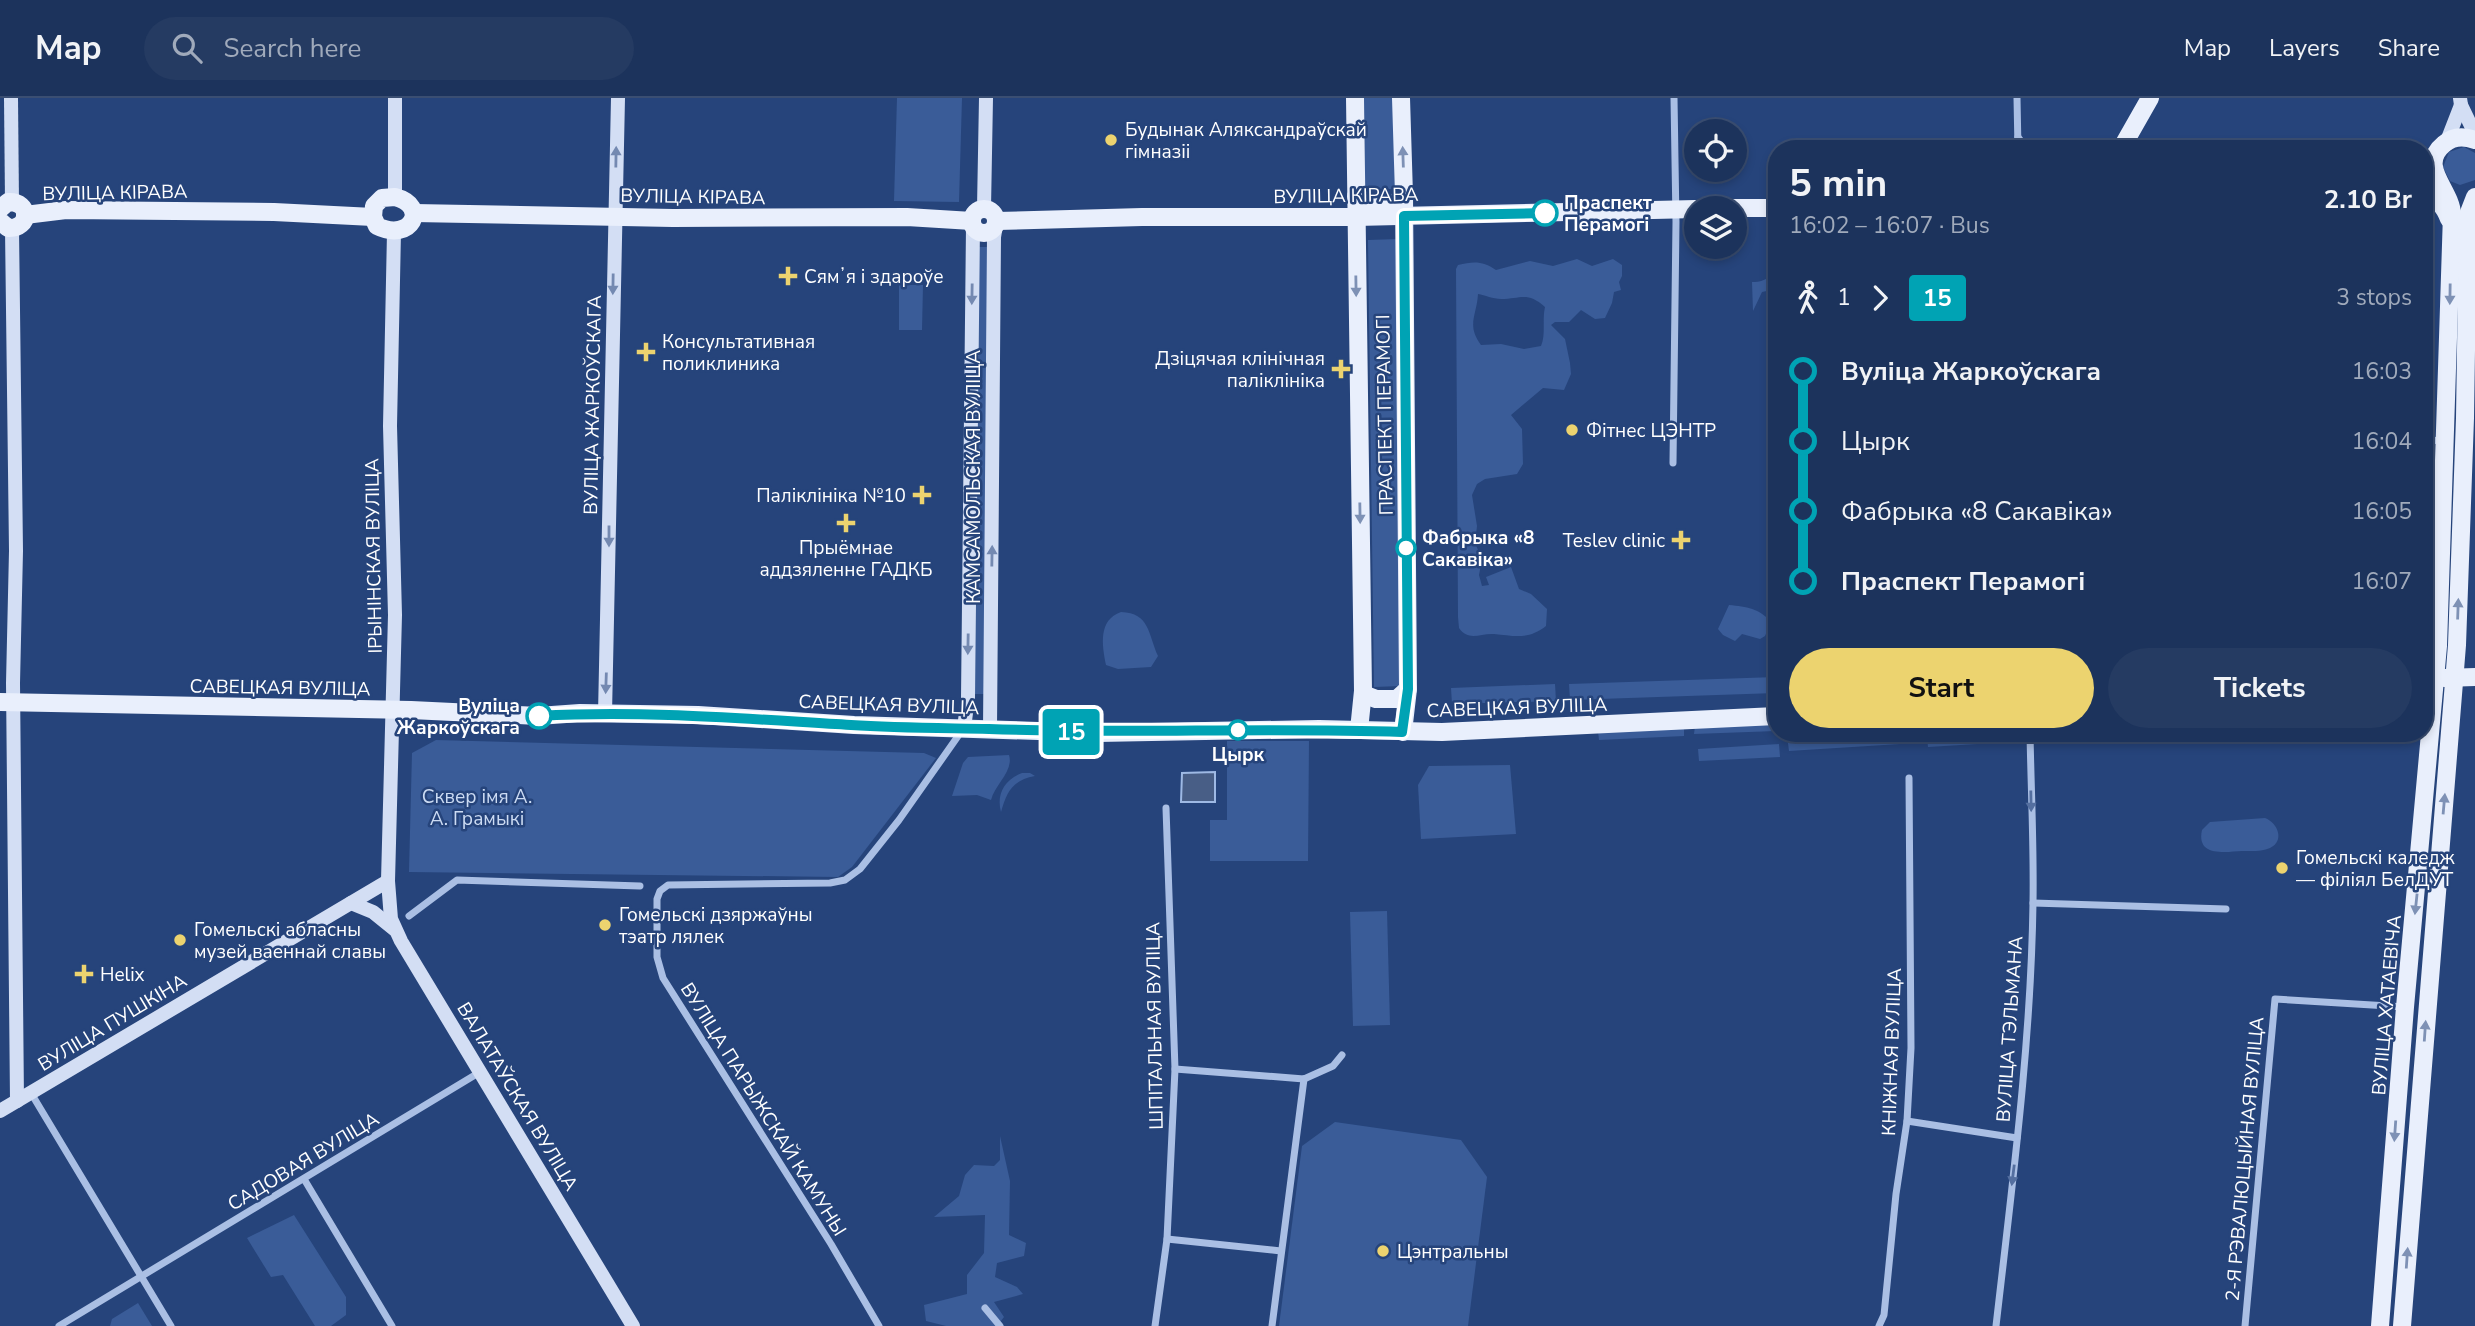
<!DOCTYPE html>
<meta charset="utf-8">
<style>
:root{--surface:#1c335c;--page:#253b62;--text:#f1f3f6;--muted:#a0aabb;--line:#3a4e72;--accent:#ecd36f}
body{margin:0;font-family:"Nunito Sans",sans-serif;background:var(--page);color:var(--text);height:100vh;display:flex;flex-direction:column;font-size:26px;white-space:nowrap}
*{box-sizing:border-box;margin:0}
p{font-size:23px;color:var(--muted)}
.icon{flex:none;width:38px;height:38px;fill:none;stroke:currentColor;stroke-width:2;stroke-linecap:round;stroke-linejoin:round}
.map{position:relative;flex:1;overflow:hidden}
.sheet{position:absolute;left:1768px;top:42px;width:665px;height:602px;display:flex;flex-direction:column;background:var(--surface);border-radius:28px;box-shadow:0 4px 10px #0003,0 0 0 2px var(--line)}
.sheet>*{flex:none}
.badge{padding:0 14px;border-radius:5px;font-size:24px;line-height:46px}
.tools{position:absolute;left:1684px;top:21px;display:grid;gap:14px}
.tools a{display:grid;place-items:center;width:63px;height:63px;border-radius:50%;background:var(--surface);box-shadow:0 4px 10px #0003,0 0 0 2px var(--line);font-size:35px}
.map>.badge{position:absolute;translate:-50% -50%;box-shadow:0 0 0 4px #fff}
.legs{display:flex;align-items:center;gap:10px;height:77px;padding:0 21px;font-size:23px}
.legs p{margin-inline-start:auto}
.headline{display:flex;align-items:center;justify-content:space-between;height:119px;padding:0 21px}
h1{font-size:38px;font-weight:700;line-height:52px}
.primary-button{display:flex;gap:14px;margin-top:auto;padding:14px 21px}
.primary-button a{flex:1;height:80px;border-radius:42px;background:var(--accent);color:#111;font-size:28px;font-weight:700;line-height:80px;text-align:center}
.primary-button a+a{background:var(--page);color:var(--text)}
ul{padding:0 21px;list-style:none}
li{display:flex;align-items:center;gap:24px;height:70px;font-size:26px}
li i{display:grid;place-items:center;width:10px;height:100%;margin:0 9px;background:currentColor}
li i::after{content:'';width:18px;height:18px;margin:-9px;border:5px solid;border-radius:50%;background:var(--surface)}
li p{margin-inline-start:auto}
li:first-child i{background:linear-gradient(#0000 50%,currentColor 0)}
li:last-child i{background:linear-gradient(currentColor 50%,#0000 0)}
header{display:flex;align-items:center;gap:42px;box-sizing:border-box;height:98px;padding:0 35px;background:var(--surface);border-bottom:2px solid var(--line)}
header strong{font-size:33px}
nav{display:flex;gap:38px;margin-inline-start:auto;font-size:24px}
.search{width:490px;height:63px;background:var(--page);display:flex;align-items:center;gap:18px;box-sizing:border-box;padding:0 24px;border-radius:38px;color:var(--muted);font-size:26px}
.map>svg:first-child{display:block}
.green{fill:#3a5c98;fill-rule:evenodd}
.water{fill:#485e86;stroke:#9eb9e4;stroke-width:2}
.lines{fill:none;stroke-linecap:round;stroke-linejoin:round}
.street{stroke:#aabfe4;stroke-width:7}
.secondary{stroke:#d3def4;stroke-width:14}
.primary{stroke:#e9effc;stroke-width:18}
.oneway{fill:#7489b1}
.oneway2{fill:#7e91b5}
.oneway3{fill:#546fa0}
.line-1-casing{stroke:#fff;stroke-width:16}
.line-1{stroke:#00a3b4;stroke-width:10}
.poi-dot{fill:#ecd36f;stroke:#26447b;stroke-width:2.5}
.stop-1-dot{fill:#fff;stroke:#00a3b4;stroke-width:3.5}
.labels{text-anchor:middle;stroke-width:5;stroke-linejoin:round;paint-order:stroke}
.poi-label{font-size:19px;fill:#fff;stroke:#26447b;text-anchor:start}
.street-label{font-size:19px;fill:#fff;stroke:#26447b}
.stop-label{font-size:19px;font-weight:bold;fill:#fff;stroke:#26447b;text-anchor:start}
.park-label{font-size:19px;fill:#ccdbf3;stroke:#26447b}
</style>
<header>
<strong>Map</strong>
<div class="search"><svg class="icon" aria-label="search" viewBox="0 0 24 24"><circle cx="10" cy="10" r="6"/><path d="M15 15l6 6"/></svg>Search here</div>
<nav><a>Map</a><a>Layers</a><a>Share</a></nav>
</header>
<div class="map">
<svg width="2475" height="1228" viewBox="0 0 2475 1228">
<rect width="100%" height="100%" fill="#26447b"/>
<g class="green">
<polygon points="897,0 962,0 959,104 894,103"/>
<polygon points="1364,0 1393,0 1395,91 1365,91"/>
<polygon points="2464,49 2475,55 2475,82 2460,87 2450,83 2443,69 2449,54"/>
<polygon points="1398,141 1401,588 1374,589 1368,142"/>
<polygon points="977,149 988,149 985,596 975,596"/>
<path d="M1577,161L1592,168L1613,161L1622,167V178L1619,184L1621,192L1614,194L1612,205L1605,220L1595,221L1581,212L1569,224H1555L1551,227L1565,241L1570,265L1571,276L1564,292L1543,290L1511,317L1522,331L1523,366L1517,376L1485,381L1477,386L1472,397L1477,428L1475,445L1482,461L1479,477L1482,488L1489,487L1486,479L1511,469L1519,491L1531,496L1547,511L1546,528C1528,542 1515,538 1494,536C1480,535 1469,544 1459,530L1458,519L1456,171L1458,167C1474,163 1483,163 1496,172L1530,163L1553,168ZM1478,196C1485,197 1493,201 1501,201C1521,201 1527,193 1545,209C1542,222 1546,236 1541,248L1524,251L1501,246L1481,247C1466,227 1477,217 1478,196Z"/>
<path d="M1776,170V191L1762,194L1753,213L1752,184C1763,185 1771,179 1776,170Z"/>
<polygon points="899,187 923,187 922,232 899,232"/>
<path d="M1729,507C1747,509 1759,510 1771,524L1765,538L1760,541L1742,536L1735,543L1723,537L1718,531Z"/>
<path d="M1121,514C1150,515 1148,536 1158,558L1151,569L1118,571L1106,567C1102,547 1098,522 1121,514Z"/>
<polygon points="1776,579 1776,595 1570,602 1569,586"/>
<polygon points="1555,586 1556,603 1452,606 1451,590"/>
<polygon points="1776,626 1776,633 1694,636 1695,628"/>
<polygon points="1684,630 1684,638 1599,642 1598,633"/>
<polygon points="1984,635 2010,635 2010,644 1928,649 1927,639"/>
<polygon points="1900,639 1900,646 1789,653 1788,645"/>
<polygon points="436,642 924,655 936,660 852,769 838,779 409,774 412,655"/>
<polygon points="1227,643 1309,643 1308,763 1210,763 1210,722 1227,722"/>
<polygon points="1779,646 1780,659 1699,663 1698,651"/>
<path d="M1009,657C1014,673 995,686 991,702L977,697L952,698L963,665L968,659Z"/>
<polygon points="1510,667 1516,736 1421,741 1418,687 1429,668"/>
<path d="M1022,675H1030L1035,678C1013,682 1007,693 1001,714C996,696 1005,681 1022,675Z"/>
<path d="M2265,720C2278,725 2285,743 2270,750C2262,754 2250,753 2242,753C2225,754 2196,759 2202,732L2210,724Z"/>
<polygon points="1387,813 1390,927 1353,928 1350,814"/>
<polygon points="1335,1024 1461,1042 1487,1079 1468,1228 1279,1228 1302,1048"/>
<polygon points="1000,1038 1010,1083 1009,1137 1026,1145 1024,1158 997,1165 995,1179 1017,1189 1023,1196 994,1204 1004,1219 997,1228 946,1228 926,1223 924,1207 967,1196 967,1177 984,1155 985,1117 934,1119 959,1098 965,1077 974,1067 994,1068 1000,1062"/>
<polygon points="294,1117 346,1199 346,1217 331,1228 315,1228 283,1177 271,1179 247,1140"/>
<polygon points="138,1205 152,1228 110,1228 112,1221"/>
</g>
<polygon class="water" points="1215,674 1215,704 1181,704 1182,675"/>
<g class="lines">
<g class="street">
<polyline points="2017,0 2018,51"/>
<polyline points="2018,39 2027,51"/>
<polyline points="2424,343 2444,342"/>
<polyline points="1673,365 1676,124 1674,0"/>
<polyline points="2033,805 2226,811"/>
<polyline points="409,818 457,782 640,788"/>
<polyline points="1175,971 1304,981"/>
<polyline points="1304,981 1333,968 1342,957"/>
<polyline points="31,995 171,1228"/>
<polyline points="1907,1023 2017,1040"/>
<polyline points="304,1081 392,1228"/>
<polyline points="1167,1141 1281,1153"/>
<polyline points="985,1210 1000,1228"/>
<polyline points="59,1228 480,974"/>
<polyline points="879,1228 831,1146 663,880 657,859 657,801 660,793 668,787 830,785 845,782 860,771 899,722 963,631"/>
<polyline points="1155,1228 1167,1141 1175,971 1166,710"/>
<polyline points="1272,1228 1304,981"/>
<polyline points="1879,1228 1884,1217 1896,1096 1907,1023 1911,950 1909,680"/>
<path d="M1996,1228C2012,1088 2031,946 2033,805C2034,749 2031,692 2030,635"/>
<polyline points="2245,1228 2275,901 2405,909"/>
</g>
<g class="secondary">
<polyline points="11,0 12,104"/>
<polyline points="2460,0 2461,7 2475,36"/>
<polyline points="2447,43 2461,7"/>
<polyline points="395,99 395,0"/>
<polyline points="984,110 986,0"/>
<polyline points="12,131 16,453 13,585 17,1003"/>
<polyline points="394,134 390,328 395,517 388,783 391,821 401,843 633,1228"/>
<polyline points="605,616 618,0"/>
<polyline points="964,630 968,600 973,128"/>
<polyline points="990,631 994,139 996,127"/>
<polyline points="351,805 373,814 394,831"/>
<polyline points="0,1013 388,783"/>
</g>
<g class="primary">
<polyline points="1355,0 1363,593 1359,632"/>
<polyline points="1401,0 1404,97 1408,591 1403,634"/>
<polyline points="2121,51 2150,0"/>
<polyline points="1356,98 1365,106 1395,105 1404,97"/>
<path d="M2424,98C2437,100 2444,108 2449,121"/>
<path d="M395,99C430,108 411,145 377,128L373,119L374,108L382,100Z"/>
<polyline points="1734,110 1776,110"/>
<circle cx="984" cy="123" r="12"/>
<path d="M0,111L8,104C31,103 31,131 8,130L0,123"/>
<polyline points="414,115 673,120 907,119 972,123"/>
<polyline points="25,117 66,112 274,114 373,119"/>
<polyline points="997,123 1142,119 1356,119 1696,111"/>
<polyline points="2444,580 2475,579"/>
<polyline points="1363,596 1376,601 1397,601 1408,591"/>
<polyline points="0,604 411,612 538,618 580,615 698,617 854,627 1098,635 1319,631 1442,634 1776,618"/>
<path d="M2380,1228L2405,909L2438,548L2452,116C2451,91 2417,68 2444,46C2453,38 2464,38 2475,42"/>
<polyline points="2402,1228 2457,547 2465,320 2468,117 2475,99"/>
</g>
</g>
<defs><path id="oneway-solid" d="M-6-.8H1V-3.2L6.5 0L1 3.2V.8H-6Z" transform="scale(1.75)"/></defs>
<g class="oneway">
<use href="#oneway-solid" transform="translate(616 59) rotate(-89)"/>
<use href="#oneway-solid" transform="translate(613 186) rotate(91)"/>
<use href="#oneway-solid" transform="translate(972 196) rotate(91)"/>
<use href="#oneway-solid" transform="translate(609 438) rotate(90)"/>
<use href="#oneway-solid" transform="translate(992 458) rotate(-89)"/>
<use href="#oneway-solid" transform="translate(968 546) rotate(91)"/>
<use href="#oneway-solid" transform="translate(606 585) rotate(92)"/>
</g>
<g class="oneway2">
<use href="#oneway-solid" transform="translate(1403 59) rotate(-92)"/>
<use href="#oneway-solid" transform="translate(1356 188) rotate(89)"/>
<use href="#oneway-solid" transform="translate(2450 196) rotate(91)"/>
<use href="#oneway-solid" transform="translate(1360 415) rotate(89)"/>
<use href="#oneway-solid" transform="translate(2458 511) rotate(-88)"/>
<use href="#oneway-solid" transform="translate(2444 706) rotate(-85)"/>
<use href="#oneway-solid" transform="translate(2416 806) rotate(96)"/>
<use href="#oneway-solid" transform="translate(2425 933) rotate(-86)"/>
<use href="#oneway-solid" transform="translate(2395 1033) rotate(94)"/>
<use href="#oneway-solid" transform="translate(2407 1160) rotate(-86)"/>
</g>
<g class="oneway3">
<use href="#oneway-solid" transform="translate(2031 703) rotate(89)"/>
<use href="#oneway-solid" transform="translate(2013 1077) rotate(97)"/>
</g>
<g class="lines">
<defs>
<path id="line-1" d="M539,618C643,612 747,621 851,627C897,630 943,630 989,631C1127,636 1265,629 1402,634L1408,591L1404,118L1545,115"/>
</defs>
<use href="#line-1" class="line-1-casing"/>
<use href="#line-1" class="line-1"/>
</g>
<g class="poi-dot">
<circle cx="1111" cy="42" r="7"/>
<path d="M784.5 167.5h7v7h7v7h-7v7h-7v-7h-7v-7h7z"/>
<path d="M642.5 243.5h7v7h7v7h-7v7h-7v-7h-7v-7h7z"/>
<path d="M1337.5 260.5h7v7h7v7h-7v7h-7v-7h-7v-7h7z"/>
<circle cx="1572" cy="332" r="7"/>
<path d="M918.5 386.5h7v7h7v7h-7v7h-7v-7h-7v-7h7z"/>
<path d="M842.5 414.5h7v7h7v7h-7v7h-7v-7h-7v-7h7z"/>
<path d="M1677.5 431.5h7v7h7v7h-7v7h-7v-7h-7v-7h7z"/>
<circle cx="2282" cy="770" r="7"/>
<circle cx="605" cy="827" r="7"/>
<circle cx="180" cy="842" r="7"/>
<path d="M80.5 865.5h7v7h7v7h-7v7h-7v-7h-7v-7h7z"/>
<circle cx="1383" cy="1153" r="7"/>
</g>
<g class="stop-1-dot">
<circle cx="1545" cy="115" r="12"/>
<circle cx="1406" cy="450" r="9"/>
<circle cx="539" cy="618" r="12"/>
<circle cx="1238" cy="632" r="9"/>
</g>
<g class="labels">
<g class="poi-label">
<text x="1125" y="38">Будынак Аляксандраўскай<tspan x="1125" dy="22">гімназіі</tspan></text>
<text x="804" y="185">Сямʼя і здароўе</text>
<text x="662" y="250">Консультативная<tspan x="662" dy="22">поликлиника</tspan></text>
<text x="1325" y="267" text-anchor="end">Дзіцячая клінічная<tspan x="1325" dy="22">паліклініка</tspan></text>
<text x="1586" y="339">Фітнес ЦЭНТР</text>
<text x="906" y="404" text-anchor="end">Паліклініка №10</text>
<text x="1665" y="449" text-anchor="end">Teslev clinic</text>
<text x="846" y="456" text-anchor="middle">Прыёмнае<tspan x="846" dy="22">аддзяленне ГАДКБ</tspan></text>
<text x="2296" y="766">Гомельскі каледж<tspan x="2296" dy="22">— філіял БелДУТ</tspan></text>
<text x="619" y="823">Гомельскі дзяржаўны<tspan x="619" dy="22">тэатр лялек</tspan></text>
<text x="194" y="838">Гомельскі абласны<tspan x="194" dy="22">музей ваеннай славы</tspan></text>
<text x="100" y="883">Helix</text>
<text x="1397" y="1160">Цэнтральны</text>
</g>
<g class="street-label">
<text transform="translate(115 94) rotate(-1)" y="7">ВУЛІЦА КІРАВА</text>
<text transform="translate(1346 97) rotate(-1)" y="7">ВУЛІЦА КІРАВА</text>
<text transform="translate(693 98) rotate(1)" y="7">ВУЛІЦА КІРАВА</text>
<text transform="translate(592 307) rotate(-89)" y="7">ВУЛІЦА ЖАРКОЎСКАГА</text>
<text transform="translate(1384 317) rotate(-91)" y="7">ПРАСПЕКТ ПЕРАМОГІ</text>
<text transform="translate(973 379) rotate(-90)" y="7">КАМСАМОЛЬСКАЯ ВУЛІЦА</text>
<text transform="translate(373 458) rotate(-91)" y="7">ІРЫНІНСКАЯ ВУЛІЦА</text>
<text transform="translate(280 589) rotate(1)" y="7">САВЕЦКАЯ ВУЛІЦА</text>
<text transform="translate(889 606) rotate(2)" y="7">САВЕЦКАЯ ВУЛІЦА</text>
<text transform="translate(1517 609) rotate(-2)" y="7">САВЕЦКАЯ ВУЛІЦА</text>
<text transform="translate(2386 907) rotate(-85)" y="7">ВУЛІЦА ХАТАЕВІЧА</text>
<text transform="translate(112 924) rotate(-31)" y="7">ВУЛІЦА ПУШКІНА</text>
<text transform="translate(1154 928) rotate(-91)" y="7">ШПІТАЛЬНАЯ ВУЛІЦА</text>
<text transform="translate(2009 931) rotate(-86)" y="7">ВУЛІЦА ТЭЛЬМАНА</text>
<text transform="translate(1891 954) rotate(-88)" y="7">КНІЖНАЯ ВУЛІЦА</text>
<text transform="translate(518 998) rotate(59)" y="7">ВАЛАТАЎСКАЯ ВУЛІЦА</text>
<text transform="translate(764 1011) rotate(58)" y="7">ВУЛІЦА ПАРЫЖСКАЙ КАМУНЫ</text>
<text transform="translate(2244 1061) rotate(-85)" y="7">2-Я РЭВАЛЮЦЫЙНАЯ ВУЛІЦА</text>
<text transform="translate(303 1063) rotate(-31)" y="7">САДОВАЯ ВУЛІЦА</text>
</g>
<g class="stop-label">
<text x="1564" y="111">Праспект<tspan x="1564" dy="22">Перамогі</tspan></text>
<text x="1422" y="446">Фабрыка «8<tspan x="1422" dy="22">Сакавіка»</tspan></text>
<text x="520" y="614" text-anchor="end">Вуліца<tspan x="520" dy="22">Жаркоўскага</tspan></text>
<text x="1238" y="663" text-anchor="middle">Цырк</text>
</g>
<g class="park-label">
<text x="477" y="705">Сквер імя А.<tspan x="477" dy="22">А. Грамыкі</tspan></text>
</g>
</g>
</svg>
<div class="tools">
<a><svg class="icon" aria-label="locate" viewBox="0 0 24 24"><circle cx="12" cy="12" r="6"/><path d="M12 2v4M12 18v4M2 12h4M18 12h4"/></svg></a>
<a><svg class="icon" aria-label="layers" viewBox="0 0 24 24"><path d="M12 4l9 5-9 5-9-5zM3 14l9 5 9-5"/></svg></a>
</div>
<b class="badge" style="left:1071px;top:634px;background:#00a3b4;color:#fff">15</b>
<section class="sheet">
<div class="headline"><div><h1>5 min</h1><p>16:02 – 16:07 · Bus</p></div><b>2.10 Br</b></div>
<div class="legs"><svg class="icon" aria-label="walk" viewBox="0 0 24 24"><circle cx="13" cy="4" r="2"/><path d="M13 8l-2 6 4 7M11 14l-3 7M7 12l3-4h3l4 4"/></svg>1<svg class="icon" aria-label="forward" viewBox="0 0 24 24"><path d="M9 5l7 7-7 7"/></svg><b class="badge" style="background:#00a3b4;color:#fff">15</b><p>3 stops</p></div>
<ul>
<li><i style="color:#00a3b4"></i><b>Вуліца Жаркоўскага</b><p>16:03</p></li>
<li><i style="color:#00a3b4"></i><span>Цырк</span><p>16:04</p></li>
<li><i style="color:#00a3b4"></i><span>Фабрыка «8 Сакавіка»</span><p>16:05</p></li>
<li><i style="color:#00a3b4"></i><b>Праспект Перамогі</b><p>16:07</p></li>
</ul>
<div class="primary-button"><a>Start</a><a>Tickets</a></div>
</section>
</div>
